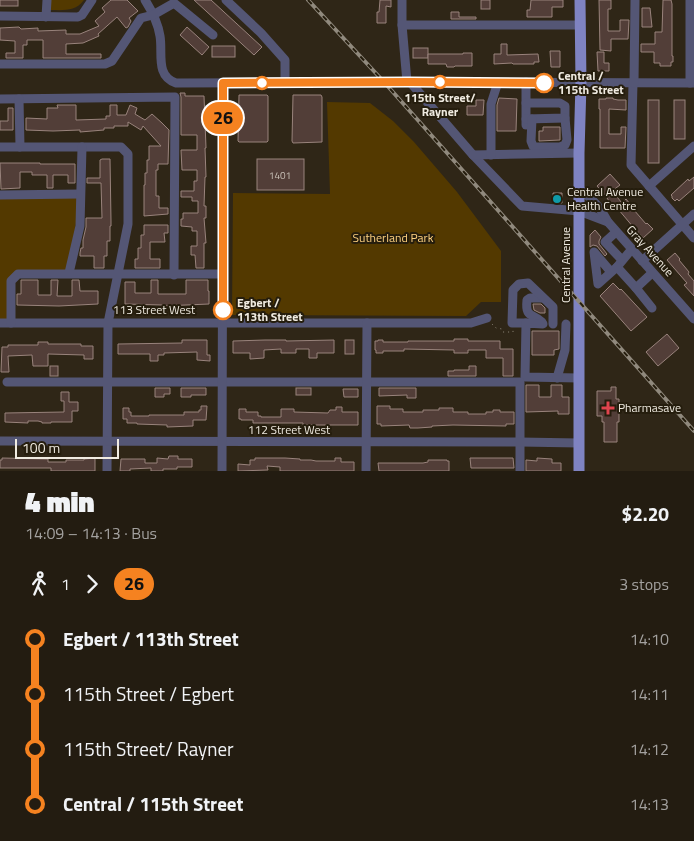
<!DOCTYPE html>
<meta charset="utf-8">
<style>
:root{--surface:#231c11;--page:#2b251a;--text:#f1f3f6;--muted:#a3a19f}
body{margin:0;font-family:"Titillium Web",sans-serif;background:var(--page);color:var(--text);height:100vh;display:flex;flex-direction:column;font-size:19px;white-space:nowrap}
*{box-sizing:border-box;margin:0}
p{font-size:16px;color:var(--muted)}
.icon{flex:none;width:28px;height:28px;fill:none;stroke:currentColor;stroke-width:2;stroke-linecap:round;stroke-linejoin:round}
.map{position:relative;height:471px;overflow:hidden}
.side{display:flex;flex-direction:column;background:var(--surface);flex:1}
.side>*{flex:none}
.badge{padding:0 10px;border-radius:16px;font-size:18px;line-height:32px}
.scale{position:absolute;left:15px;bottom:12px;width:104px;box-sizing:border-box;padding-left:5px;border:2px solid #f0ebe1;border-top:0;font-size:14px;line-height:18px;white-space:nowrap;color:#f0ebe1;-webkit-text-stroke:4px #251d0d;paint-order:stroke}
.map>.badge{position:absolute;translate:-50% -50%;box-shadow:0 0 0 2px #fff}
.legs{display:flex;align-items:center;gap:8px;height:55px;padding:0 25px;font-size:16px}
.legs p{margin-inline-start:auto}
.headline{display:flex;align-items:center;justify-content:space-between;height:85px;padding:0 25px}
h1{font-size:28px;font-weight:800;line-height:38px}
ul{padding:0 25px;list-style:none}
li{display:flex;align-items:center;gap:18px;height:55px;font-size:19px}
li i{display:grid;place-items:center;width:8px;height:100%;margin:0 6px;background:currentColor}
li i::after{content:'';width:12px;height:12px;margin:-6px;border:4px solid;border-radius:50%;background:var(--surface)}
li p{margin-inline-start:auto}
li:first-child i{background:linear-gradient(#0000 50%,currentColor 0)}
li:last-child i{background:linear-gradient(currentColor 50%,#0000 0)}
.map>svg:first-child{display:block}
.green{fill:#533900}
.building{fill:#523e38;stroke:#99837c}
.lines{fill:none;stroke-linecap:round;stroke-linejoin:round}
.path{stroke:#90897c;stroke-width:1;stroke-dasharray:1 4;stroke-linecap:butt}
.minor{stroke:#545675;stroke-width:9}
.major{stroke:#7f83c2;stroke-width:11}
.rail-casing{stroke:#90897d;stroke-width:4}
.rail{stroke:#251d0d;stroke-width:2;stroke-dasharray:5.5;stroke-linecap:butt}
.line-1-casing{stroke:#fff;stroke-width:11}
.line-1{stroke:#f58220;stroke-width:8}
.stop-1-dot{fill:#fff;stroke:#f58220;stroke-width:2.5}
.culture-dot{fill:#0f9aa8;stroke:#251d0d;stroke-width:2}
.health-dot{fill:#e0444e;stroke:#251d0d;stroke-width:2}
.labels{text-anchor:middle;stroke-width:4;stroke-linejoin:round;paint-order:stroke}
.number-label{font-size:10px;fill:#c8c0b7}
.stop-label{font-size:12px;font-weight:bold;fill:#f0ebe1;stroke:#251d0d;text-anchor:start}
.poi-label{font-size:12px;fill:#f0ebe1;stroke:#251d0d;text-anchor:start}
.park-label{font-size:12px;fill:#ffd280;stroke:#251d0d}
.street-label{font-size:12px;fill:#f0ebe1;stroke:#251d0d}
</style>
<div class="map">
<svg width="694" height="471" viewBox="0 0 694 471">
<rect width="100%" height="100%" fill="#2f2617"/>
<g class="green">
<path d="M50,0H84C75,12 63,10 50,10Z"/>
<polygon points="327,102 370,103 393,121 414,142 457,192 501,251 501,302 481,302 466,316 232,315 233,193 330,194"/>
<polygon points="80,194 69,273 18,274 11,282 11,323 0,323 0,195"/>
</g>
<g class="building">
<rect x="0" y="0" width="18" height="6"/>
<polygon points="111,0 127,0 138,11 129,18 131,21 128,27 126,28 117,17 98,34 99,36 83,43 66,44 66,54 101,54 101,58 43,58 43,40 27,40 27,45 23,45 23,58 6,58 6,53 15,53 15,41 0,40 0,28 19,27 21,29 38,28 38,31 66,30 66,34 80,34 99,26 95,21 105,12 102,8"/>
<polygon points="194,0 211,0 262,47 254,55"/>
<polygon points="380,0 391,0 391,7 386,6 386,23 377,23 377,12 379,12"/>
<rect x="481" y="0" width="9" height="9"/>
<polygon points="531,0 563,0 563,7 552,7 552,17 527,17 527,10 530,10"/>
<polygon points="599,0 611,0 611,9 608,9 608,31 620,31 620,20 629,20 628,39 611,39 611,51 600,50"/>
<polygon points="663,0 671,0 672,4 672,56 673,56 673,62 671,62 671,66 660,66 660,63 654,63 654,52 641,52 641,44 655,44 655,32 662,32"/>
<polygon points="642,8 650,8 652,27 642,27"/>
<polygon points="451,12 459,12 459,17 476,17 476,19 451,19"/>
<polygon points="187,27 209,47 202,55 180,35"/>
<polygon points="501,44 507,44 507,55 538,54 539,62 534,62 534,64 513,64 512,63 494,64 494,54 501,54"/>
<rect x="212" y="46" width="23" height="11"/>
<rect x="413" y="48" width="15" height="10"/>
<polygon points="550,51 560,51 560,67 551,67"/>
<polygon points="597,52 604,52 604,63 609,63 609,71 598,71"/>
<polygon points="463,53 472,53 472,66 455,66 454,67 447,67 446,64 428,64 428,54 463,54"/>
<polygon points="180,93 185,93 185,96 204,96 206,148 205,148 206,177 205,177 204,206 206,206 206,218 204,218 206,243 204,243 204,268 196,268 195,255 191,255 191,246 197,246 197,231 192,231 192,227 181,226 181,219 183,219 183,213 198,213 198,201 192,201 192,197 181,197 181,191 194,191 194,181 197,181 197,170 182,170 181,150 197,150 197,135 181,135 181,97"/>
<polygon points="239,95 267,95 268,96 268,141 267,142 239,142 238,141"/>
<polygon points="293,95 321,95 322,97 322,142 293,143 292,141"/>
<polygon points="499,98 517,99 516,131 497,131 497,105"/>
<polygon points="606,98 613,98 613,99 618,100 626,100 626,110 609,109 609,134 621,134 621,127 626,127 625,148 600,148 600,109 599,109 599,99 606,99"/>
<polygon points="476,100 484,100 483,115 467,115 467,106 476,106"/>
<rect x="648" y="100" width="11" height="63"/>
<rect x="674" y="100" width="11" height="39"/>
<polygon points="57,105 76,105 76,120 106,119 106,116 110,116 110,105 117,105 117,115 126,115 130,105 137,108 135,114 145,120 152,114 162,123 169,130 168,164 158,164 158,170 156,170 156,196 159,196 159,208 168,208 168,214 144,216 144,185 145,185 145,173 147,173 147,160 149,160 149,146 161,146 143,126 141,130 128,122 128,126 114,126 114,128 104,128 104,130 80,132 80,130 53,131 26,130 26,118 47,119 47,108 58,108"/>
<polygon points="8,108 13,108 13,130 0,130 0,121 8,121"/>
<polygon points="543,127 560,127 560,140 539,141 539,131 543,131"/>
<polygon points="102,159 110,159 111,221 111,226 110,226 110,241 107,241 107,256 104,256 104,268 94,268 94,256 80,256 80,253 81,248 83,248 83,240 86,227 86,218 102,218 101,183 87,183 87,178 100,178 100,160"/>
<rect x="257" y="159" width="47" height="31"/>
<polygon points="0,163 40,163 40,164 75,164 75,183 68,183 68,175 53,175 53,188 47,188 47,175 32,175 32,172 20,172 20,188 1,189"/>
<polygon points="610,174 620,185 612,191 622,203 626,199 630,204 631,204 635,209 634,210 646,224 647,223 653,229 643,238 634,227 634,228 613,203 611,204 607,198 608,198 597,186"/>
<polygon points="694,177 694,188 679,201 677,199 675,201 672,198 672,196 671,195 688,179 689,181"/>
<polygon points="553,193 562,193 562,203 553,202"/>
<polygon points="144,225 168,225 168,233 164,233 165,242 150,242 150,259 160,259 160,268 135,268 135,259 138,259 138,248 141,248 141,235 144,235"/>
<polygon points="595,230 601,237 599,241 599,244 607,254 605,256 597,246 593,245 590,247 590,235"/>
<polygon points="675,253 680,259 679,260 689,272 688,274 694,281 694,296 684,285 687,283 667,260"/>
<polygon points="21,280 38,280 38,295 51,295 51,280 58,280 57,296 72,296 72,280 79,280 80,291 98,291 98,304 59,306 17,305 17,294 21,294"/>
<polygon points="151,280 158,280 158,294 186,294 186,280 208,280 208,291 209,291 209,304 163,306 163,305 125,304 125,282 135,282 135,293 151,293"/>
<polygon points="613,283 620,290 621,289 647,317 631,331 600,296"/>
<polygon points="533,304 541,304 545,308 545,313 540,313 534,310"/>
<polygon points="532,331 559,331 559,349 554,350 554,355 532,355"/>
<polygon points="667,334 679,348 658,366 646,352"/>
<polygon points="454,339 468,339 468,341 500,341 500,349 513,349 513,376 503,376 503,358 486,358 486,350 468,350 468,353 454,353 454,350 404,349 404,351 383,351 383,353 376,353 376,350 375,350 375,341 378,341 378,340 383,340 383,342 408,342 408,341 454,341"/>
<polygon points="182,340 207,340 207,355 210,355 210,361 197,360 197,352 164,353 164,355 158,355 158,361 150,361 150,354 118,354 118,344 182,343"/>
<polygon points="265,340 286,340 286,341 334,340 334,353 317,353 317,358 309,358 309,349 296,349 296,353 281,353 281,349 264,350 264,358 250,359 250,353 233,353 233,341"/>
<rect x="345" y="340" width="9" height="14"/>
<polygon points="38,342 48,342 48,344 81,344 81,346 93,346 93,359 84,359 84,355 48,354 48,366 33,366 32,355 8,356 9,372 1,372 2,347 8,347 8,345 38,345"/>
<rect x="50" y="366" width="8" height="10"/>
<polygon points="469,366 476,366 476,376 448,376 448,371 454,371 454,370 469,370"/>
<polygon points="526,385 539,385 539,397 551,397 551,385 562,385 562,397 569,397 569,414 558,414 558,411 526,412"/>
<polygon points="611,387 616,387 616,399 619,399 619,422 617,422 617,442 604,442 604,422 602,422 602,416 597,416 597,391 611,391"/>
<polygon points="155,388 170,388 170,394 164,394 164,397 155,397"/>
<polygon points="181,388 206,388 206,395 191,395 191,397 181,397"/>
<rect x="296" y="388" width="15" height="7"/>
<polygon points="379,388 416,388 416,398 407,398 407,395 379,396"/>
<polygon points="343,389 358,389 358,397 344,397"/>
<polygon points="61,392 69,392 69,402 78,402 78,411 72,411 72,422 51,422 51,423 42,423 42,422 38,421 28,421 28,423 5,422 5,413 64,412 64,401 61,401"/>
<polygon points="201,406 207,406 206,420 193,420 193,426 167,427 167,425 137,424 137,423 127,423 127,419 123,419 123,408 129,408 129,412 131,412 131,416 149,416 149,415 184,415 184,412 199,412 199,410 201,410"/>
<polygon points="377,406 390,406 390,409 403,409 403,412 423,412 423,410 439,410 439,408 453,408 453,412 468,412 468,414 486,414 486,412 493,412 493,410 500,410 500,412 514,412 514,424 506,424 506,426 453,425 432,426 432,427 418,428 410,428 409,425 381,426 381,424 377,424"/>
<polygon points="336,407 342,407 342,412 358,412 358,425 303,425 303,423 253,423 253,420 241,420 241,419 239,419 239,409 246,409 246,412 258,412 258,416 261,416 261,417 281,417 281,409 294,409 294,412 328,413 330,410 336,410"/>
<polygon points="169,456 178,456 178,459 192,459 192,467 177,467 177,469 163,469 163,471 151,471 151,468 130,469 130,471 120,471 121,459 145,459 145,463 157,463 157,458 168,459"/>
<polygon points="2,458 48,459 48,462 66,462 66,460 84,460 84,459 95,458 95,471 51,471 51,468 0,468 0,460 2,460"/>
<polygon points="255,458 285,458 300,459 300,460 311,460 316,461 335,461 335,458 341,458 341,462 354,462 354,471 280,471 280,467 267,466 268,470 238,471 238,464 250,465 250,460 255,460"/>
<polygon points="470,458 513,458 514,468 471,468"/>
<polygon points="537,458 552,459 552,463 561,463 561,471 526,471 526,460 537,461"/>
<polygon points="428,460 447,460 447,461 449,461 449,471 379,471 378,463 423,463 428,462"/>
</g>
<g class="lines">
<polyline class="path" points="492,324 496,328 502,329 503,332 513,332 513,330"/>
<g class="minor">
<path d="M145,0C152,11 158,23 160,36C163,53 155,76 176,83L410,82L694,83"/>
<polyline points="226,0 261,33 285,60 285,82"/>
<polyline points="402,0 402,25 407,82"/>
<polyline points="690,0 690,83"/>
<polyline points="0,16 78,17 82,15 92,0"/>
<polyline points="46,17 47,0"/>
<polyline points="402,25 580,25"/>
<polyline points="0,64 105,64 112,61 141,18 153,15 174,3 213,35"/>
<polyline points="410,82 473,155 522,206 579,211 608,222"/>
<polyline points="526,82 526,125"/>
<polyline points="633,83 631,165 694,238"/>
<polyline points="634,83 635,0"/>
<polyline points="0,99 175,97 174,275"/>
<polyline points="19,99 20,147"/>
<polyline points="526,103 560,103 565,106 565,118 526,119"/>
<polyline points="532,119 531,141 533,146 535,147 560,147 565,145 567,140 565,118"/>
<polyline points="0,147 121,147 128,154 128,224 108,323 107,471"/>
<polyline points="473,155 579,153"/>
<polyline points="491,155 491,104 498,82"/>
<polyline points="649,186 694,146"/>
<path d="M579,189C593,199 600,207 608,222L694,319"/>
<polyline points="0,195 80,194"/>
<polyline points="616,232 605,242 622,260"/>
<polyline points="631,250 617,267 636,288"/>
<polyline points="642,261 694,214"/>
<polyline points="611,272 594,252 598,284 617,267"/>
<polyline points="69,273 80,226 82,147"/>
<polyline points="652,308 636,288 652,273"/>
<path d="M542,322C532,313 525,318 527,300L530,298H543"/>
<polyline points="0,323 471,323 487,318"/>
<polyline points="11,323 11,281 18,274 223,274"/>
<polyline points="526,323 512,323 513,290 519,284 528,283 553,307 553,324"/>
<polyline points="543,324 526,323 525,377 579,378"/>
<polyline points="557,378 565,350 566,324"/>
<polyline points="7,382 520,382 520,471"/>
<polyline points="0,441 520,442 579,443"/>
<polyline points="222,471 223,83"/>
<polyline points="366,471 367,323"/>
</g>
<polyline class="major" points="579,471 579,153 581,83 580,0"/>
<defs>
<polyline id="rail" points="308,0 384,82 694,431"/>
</defs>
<use href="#rail" class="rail-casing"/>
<use href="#rail" class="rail"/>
</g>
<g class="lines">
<defs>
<polyline id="line-1" points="223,310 223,83 410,82 544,83"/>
</defs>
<use href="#line-1" class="line-1-casing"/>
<use href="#line-1" class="line-1"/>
</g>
<g class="stop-1-dot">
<circle cx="440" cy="82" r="6"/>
<circle cx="262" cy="83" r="6"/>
<circle cx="544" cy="83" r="9"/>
<circle cx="223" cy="310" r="9"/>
</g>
<circle class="culture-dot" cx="557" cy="199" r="5"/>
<path class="health-dot" d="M605.5 400.5h5v5h5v5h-5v5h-5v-5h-5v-5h5z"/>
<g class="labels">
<g class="number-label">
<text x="280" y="179">1401</text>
</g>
<g class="stop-label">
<text x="558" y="80">Central /<tspan x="558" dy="14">115th Street</tspan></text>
<text x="440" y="102" text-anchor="middle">115th Street/<tspan x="440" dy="14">Rayner</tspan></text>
<text x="237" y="307">Egbert /<tspan x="237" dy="14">113th Street</tspan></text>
</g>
<g class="poi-label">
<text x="567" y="196">Central Avenue<tspan x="567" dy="14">Health Centre</tspan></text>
<text x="618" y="412">Pharmasave</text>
</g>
<g class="park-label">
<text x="393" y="242">Sutherland Park</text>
</g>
<g class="street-label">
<text transform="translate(650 251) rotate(48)" y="4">Gray Avenue</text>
<text transform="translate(566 265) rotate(-90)" y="4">Central Avenue</text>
<text x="154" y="314">113 Street West</text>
<text x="289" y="434">112 Street West</text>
</g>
</g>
</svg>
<div class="scale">100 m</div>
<b class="badge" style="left:223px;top:118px;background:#f58220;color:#111">26</b>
</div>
<section class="side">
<div class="headline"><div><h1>4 min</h1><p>14:09 – 14:13 · Bus</p></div><b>$2.20</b></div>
<div class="legs"><svg class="icon" aria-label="walk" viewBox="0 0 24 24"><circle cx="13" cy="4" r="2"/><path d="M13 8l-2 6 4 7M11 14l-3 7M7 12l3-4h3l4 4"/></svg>1<svg class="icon" aria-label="forward" viewBox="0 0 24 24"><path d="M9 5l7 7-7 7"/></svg><b class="badge" style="background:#f58220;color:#111">26</b><p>3 stops</p></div>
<ul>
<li><i style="color:#f58220"></i><b>Egbert / 113th Street</b><p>14:10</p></li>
<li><i style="color:#f58220"></i><span>115th Street / Egbert</span><p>14:11</p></li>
<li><i style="color:#f58220"></i><span>115th Street/ Rayner</span><p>14:12</p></li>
<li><i style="color:#f58220"></i><b>Central / 115th Street</b><p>14:13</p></li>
</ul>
</section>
